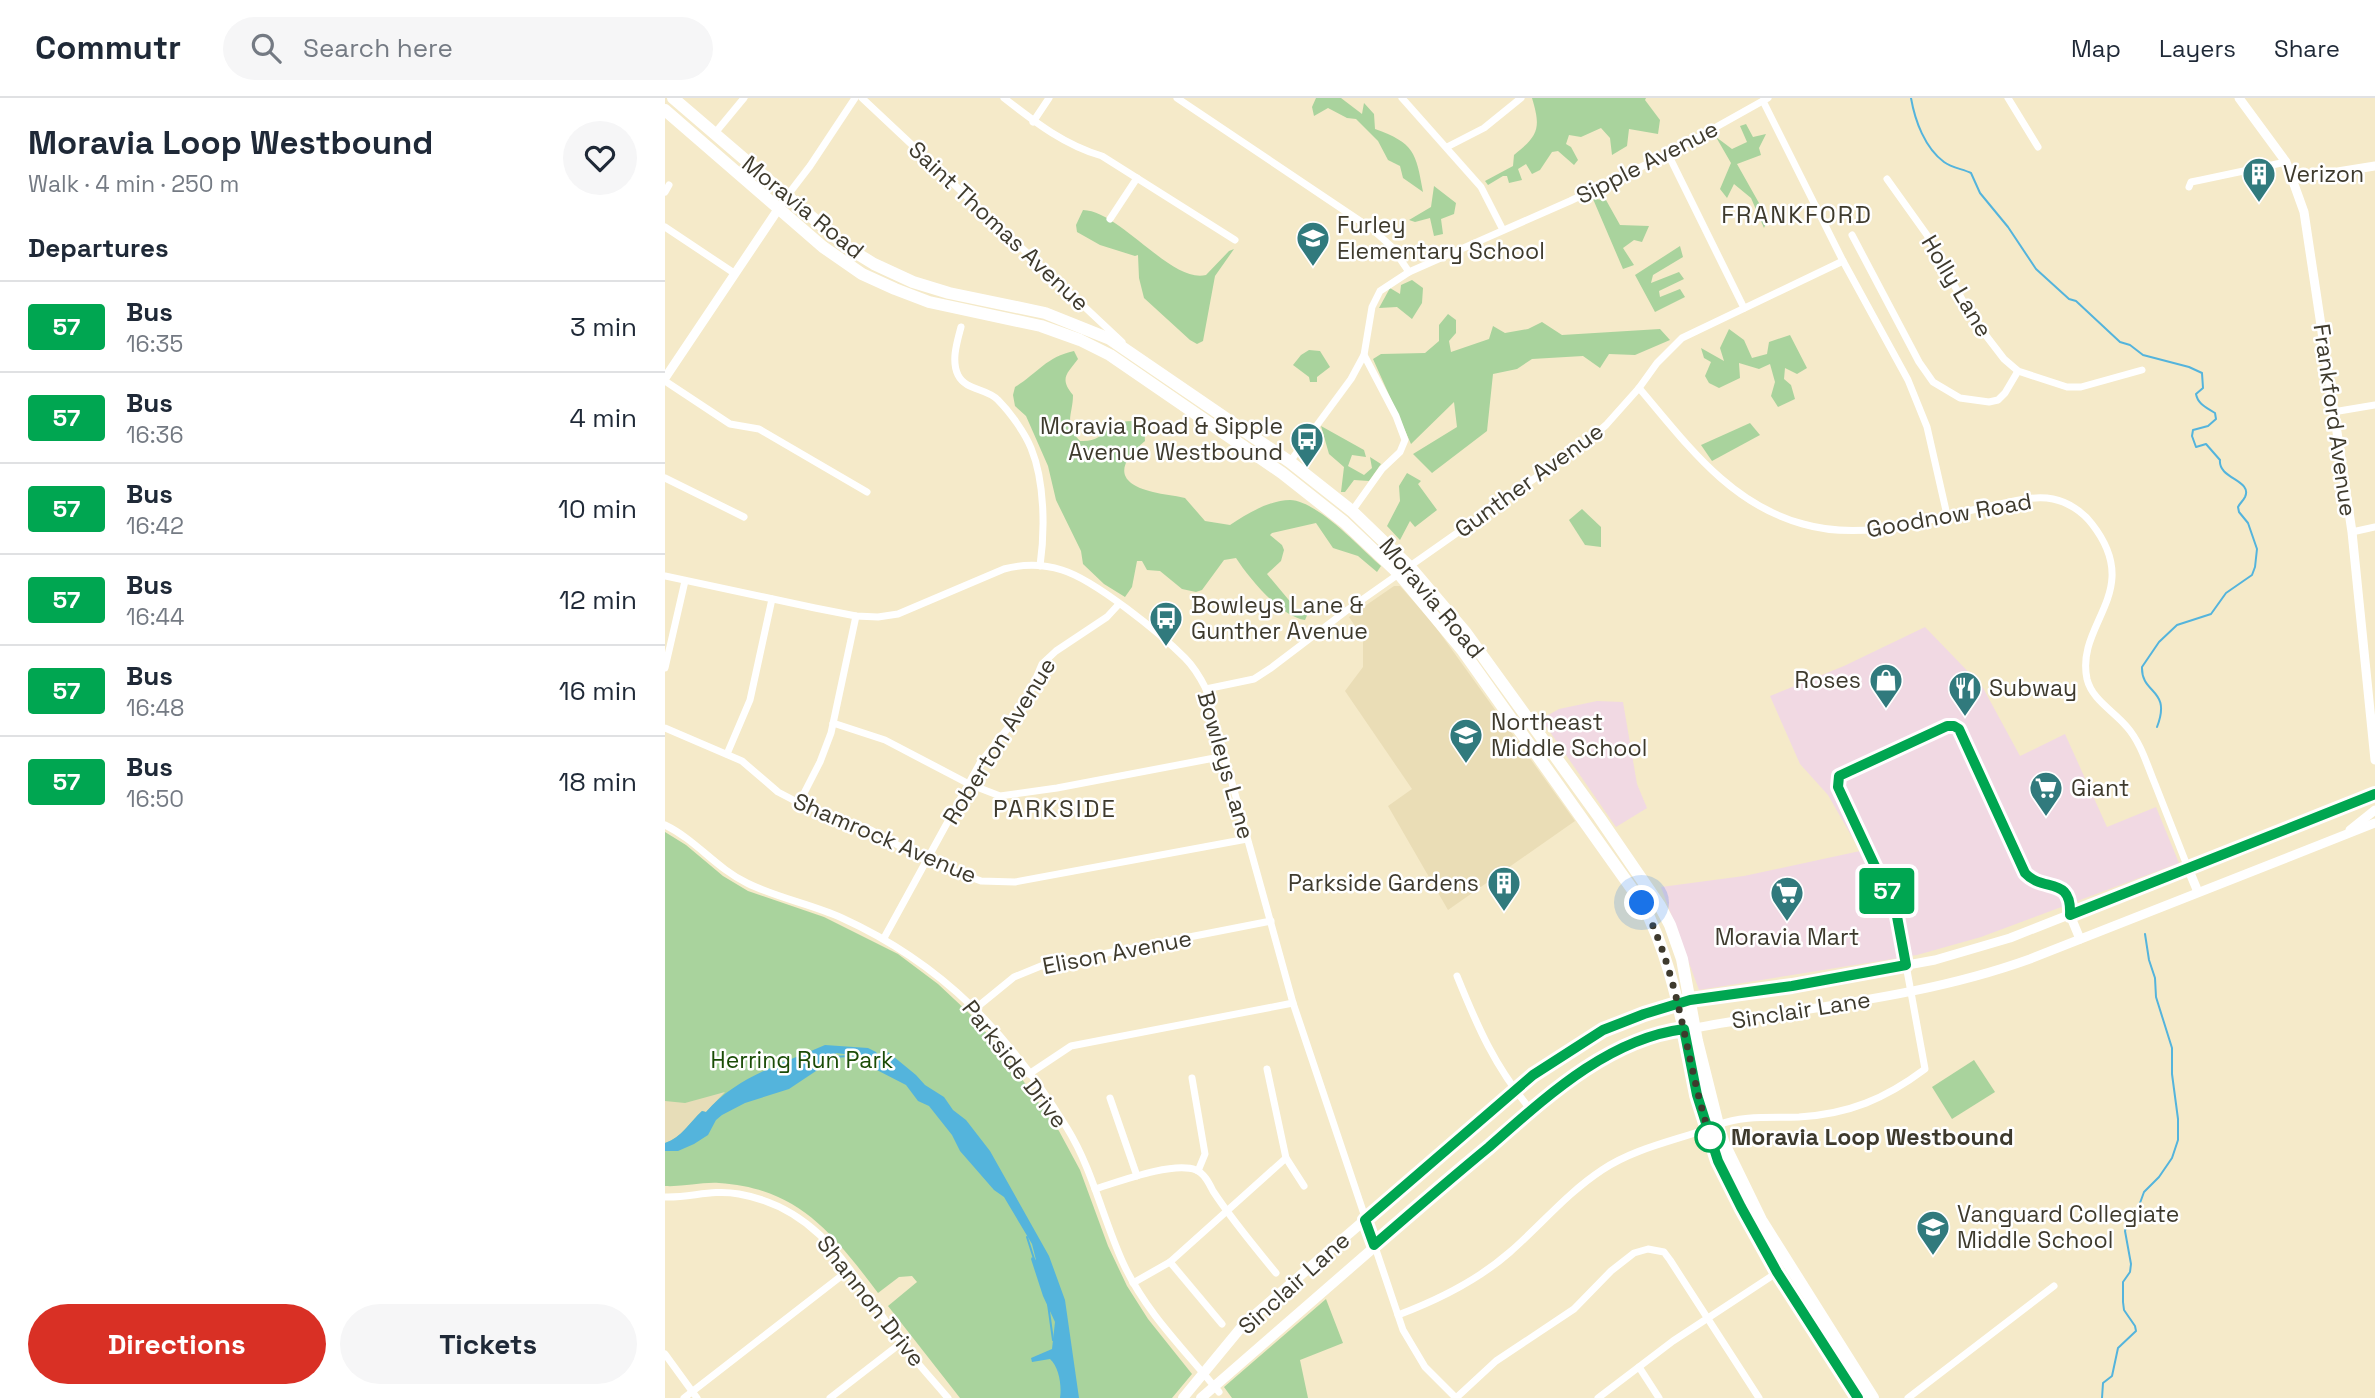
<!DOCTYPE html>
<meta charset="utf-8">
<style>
:root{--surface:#fff;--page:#f6f6f7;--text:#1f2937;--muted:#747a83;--line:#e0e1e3;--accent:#d93025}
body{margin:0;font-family:"Space Grotesk",sans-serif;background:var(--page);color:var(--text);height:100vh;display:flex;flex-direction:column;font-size:26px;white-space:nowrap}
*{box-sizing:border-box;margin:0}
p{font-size:23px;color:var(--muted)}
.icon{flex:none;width:38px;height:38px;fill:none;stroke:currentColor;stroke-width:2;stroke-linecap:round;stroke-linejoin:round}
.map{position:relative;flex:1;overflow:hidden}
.details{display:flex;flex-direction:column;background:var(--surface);width:665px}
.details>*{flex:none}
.badge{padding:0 14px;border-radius:5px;font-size:24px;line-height:46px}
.you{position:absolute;width:35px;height:35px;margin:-18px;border:5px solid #fff;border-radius:50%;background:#1a73e8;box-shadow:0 0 0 10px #1a73e833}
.map>.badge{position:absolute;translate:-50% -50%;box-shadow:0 0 0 4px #fff}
h2{padding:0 28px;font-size:26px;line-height:63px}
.round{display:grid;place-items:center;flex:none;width:74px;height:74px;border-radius:37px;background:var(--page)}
.overview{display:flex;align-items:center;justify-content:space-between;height:119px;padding:0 28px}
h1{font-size:33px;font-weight:600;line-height:52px}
.primary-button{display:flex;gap:14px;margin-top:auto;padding:14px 28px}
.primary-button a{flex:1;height:80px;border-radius:42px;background:var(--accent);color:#fff;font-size:28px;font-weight:600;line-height:80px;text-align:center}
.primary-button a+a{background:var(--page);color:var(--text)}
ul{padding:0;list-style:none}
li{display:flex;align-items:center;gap:21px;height:91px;padding:0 28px;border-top:2px solid var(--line)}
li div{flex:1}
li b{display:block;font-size:26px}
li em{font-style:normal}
li .badge{min-width:77px;font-weight:700;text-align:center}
header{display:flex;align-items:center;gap:42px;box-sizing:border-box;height:98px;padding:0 35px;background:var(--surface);border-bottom:2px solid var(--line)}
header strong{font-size:33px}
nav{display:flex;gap:38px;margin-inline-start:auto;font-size:24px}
.search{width:490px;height:63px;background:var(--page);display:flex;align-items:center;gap:18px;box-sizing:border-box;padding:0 24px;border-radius:38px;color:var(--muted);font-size:26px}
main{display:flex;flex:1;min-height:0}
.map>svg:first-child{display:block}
.commercial{fill:#f1d9e3}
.built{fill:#eaddb6}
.green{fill:#a9d39d}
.sand{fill:#e7ddb8}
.water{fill:#54b4dc}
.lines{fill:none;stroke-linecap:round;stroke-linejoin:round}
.stream{stroke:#54b4dc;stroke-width:2}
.minor{stroke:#fff;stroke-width:7}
.tertiary{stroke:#fff;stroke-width:9}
.secondary{stroke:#fff;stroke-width:10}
.primary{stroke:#fff;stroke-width:12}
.line-casing{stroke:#fff;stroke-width:16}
.line{stroke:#00a651;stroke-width:10}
.walk{stroke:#3e3a2d;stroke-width:7;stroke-dasharray:0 12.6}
.stop-dot{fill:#fff;stroke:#00a651;stroke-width:3.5}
.labels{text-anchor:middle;stroke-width:5;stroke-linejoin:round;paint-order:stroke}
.street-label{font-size:23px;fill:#3e3a2d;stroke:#fff}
.poi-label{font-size:23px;fill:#3e3a2d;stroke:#fff;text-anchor:start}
.park-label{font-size:23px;fill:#1b4c07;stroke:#fff}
.stop-label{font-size:23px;font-weight:bold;fill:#3e3a2d;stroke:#fff;text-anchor:start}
.neighbourhood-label{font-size:24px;letter-spacing:2px;fill:#3e3a2d;stroke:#fff}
</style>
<header>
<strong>Commutr</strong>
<div class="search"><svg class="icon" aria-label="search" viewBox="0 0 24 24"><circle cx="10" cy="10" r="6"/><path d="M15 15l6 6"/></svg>Search here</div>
<nav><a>Map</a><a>Layers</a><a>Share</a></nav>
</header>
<main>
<section class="details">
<div class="overview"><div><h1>Moravia Loop Westbound</h1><p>Walk · 4 min · 250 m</p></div><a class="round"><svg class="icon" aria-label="heart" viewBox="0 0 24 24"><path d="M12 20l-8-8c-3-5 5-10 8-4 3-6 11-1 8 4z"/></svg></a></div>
<h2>Departures</h2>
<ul>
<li><span class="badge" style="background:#00a651;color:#fff">57</span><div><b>Bus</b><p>16:35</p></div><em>3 min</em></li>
<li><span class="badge" style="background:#00a651;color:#fff">57</span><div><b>Bus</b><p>16:36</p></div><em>4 min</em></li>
<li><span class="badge" style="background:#00a651;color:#fff">57</span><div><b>Bus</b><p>16:42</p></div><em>10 min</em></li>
<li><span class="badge" style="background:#00a651;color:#fff">57</span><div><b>Bus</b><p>16:44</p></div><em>12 min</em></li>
<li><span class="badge" style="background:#00a651;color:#fff">57</span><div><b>Bus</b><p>16:48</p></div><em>16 min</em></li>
<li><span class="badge" style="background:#00a651;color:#fff">57</span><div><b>Bus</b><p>16:50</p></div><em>18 min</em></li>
</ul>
<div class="primary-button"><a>Directions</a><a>Tickets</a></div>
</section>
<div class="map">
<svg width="1710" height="1300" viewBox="0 0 1710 1300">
<rect width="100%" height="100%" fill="#f5eac9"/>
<g class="commercial">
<polygon points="1260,529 1317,588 1355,658 1400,636 1442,729 1491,709 1514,765 1316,839 1252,857 1034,892 996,789 1079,778 1195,753 1163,697 1135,666 1105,598 1179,568"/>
<polygon points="932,603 958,604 972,686 982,710 951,729 876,621 894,611"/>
</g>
<polygon class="built" points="729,488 735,488 767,524 910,723 783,812 723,708 747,691 680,593 698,569 698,540 684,519"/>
<g class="green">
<path d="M651,0H676L697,16L699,5L709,16L710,31C749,45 751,54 758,94L738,80L735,68L723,62L713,43L691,21L682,20L663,10L649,18L647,9Z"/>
<path d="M867,0H981L980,2L995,22L993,36L964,31L962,48L947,57L945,40L936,30L916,39L904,37L901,46L906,49L913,62L909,67L893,53L887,54L875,72L867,76L861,66L853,71L857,82L844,85L842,78H838L823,87L820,83L848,68L849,57C874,37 876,30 867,0Z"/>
<polygon points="1081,26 1088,39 1101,36 1094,50 1096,57 1072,66 1103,121 1099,130 1086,100 1069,86 1062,100 1055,91 1066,65 1051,39 1067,51 1082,44 1075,28"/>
<polygon points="769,88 791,105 789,116 776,121 778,136 769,138 765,120 750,124 744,122 766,109"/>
<polygon points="928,101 941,102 955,127 984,128 977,144 969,142 958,150 969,167 958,171"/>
<path d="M418,112C455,113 507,186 541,177L564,153L569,151L550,178L538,243L532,246L525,242L479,200L474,180L473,157L470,158L435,147L412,134L411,127Z"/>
<polygon points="1015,148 1018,159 988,177 986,185 1014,174 1019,181 994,193 995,199 1015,191 1020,199 990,214 970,177"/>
<polygon points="747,182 758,190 757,205 747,221 732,209 714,210 725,190 735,196 736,187"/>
<polygon points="783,216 791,222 791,235 784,243 786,254 824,241 828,228 840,235 863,231 877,224 897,237 995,231 1005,242 970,257 944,256 935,270 918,258 867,261 852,271 828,276 822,333 767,375 748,356 792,329 789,304 746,346 708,261 716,256 760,255 774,243 774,227"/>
<polygon points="1064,231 1079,242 1087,260 1102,256 1104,244 1125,237 1142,270 1132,276 1120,270 1119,281 1126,287 1130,301 1113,309 1106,298 1110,284 1105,266 1094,271 1074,265 1075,280 1054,290 1044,285 1040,278 1046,264 1039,260 1036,250 1059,263 1055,250"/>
<polygon points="644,252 655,253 665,269 652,279 652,284 645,284 644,279 628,267 636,257"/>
<path d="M409,253L413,261C402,276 394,280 408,297C408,317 398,325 415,343C430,344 437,338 445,327C465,323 480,316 480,343C453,365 449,385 488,394C498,397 509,397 520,400L540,423L565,427C581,416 605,402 625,402C653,403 695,450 716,468L712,474L693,458L668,450L651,425L607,435L605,437L617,447L619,452L616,463L602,476L633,513L646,502L648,504L640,522C615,518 584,480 571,460L559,462L537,492L531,494L517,491L495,473L482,472L477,463H472L467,489L460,499L439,486L418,466L416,453L391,402L383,368L361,318L350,308L348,297L350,289C373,275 381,259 409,253Z"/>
<polygon points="1085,325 1095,337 1047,363 1036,347"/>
<polygon points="656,328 699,352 701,359 687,357 683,368 699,377 707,370 705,359 716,366 704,383 689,382 680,394 676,394 679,369 664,356"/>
<polygon points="742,375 756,383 753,386 772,412 750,429 745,423 735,442 722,428 735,403 734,388"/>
<polygon points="917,411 936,429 936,449 920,447 904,422"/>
<path d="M0,734L21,747L58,778L83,793L159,819L233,856L273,886L305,916L337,953L394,1033L415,1072L443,1148L462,1188L483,1221L527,1276L507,1300H295L223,1208L252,1184L247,1178L234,1179L213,1195C169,1137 134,1090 54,1085C36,1084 18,1089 0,1088Z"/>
<polygon points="1309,962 1330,994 1287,1021 1267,989"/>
<polygon points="661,1201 678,1245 635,1262 643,1300 567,1300 559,1289"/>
</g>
<path class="sand" d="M60,994L41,1014L37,1013C24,1025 17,1039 0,1045V1003L20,1005Z"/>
<path class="water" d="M160,947L203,950L211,954L214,959L221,960L223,954L251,977L260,987L279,999L288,1012L301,1022L325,1053L384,1158L400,1202L414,1300H395C397,1288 394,1269 385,1261L367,1264L366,1260L387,1251L390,1224L378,1198L366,1161L367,1159L371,1162L367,1146L339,1099L329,1092L295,1053L287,1037L264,1008L253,1003L241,987L206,969L194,958L171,955L163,965L124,991L80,1005L57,1017L51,1022L43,1037L29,1046L13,1053H0V1045C17,1039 24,1025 37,1013L41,1014C72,978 117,966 160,947Z"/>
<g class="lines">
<g class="stream">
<path d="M1246,0C1250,23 1260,50 1279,64C1287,70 1298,71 1306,75L1315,95L1343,129L1371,171L1404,201L1411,203L1455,244L1465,247L1478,257L1524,269L1537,275L1538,290L1531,296C1533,307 1543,310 1550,315L1551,321L1543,328L1528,332L1527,338L1531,349L1541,346L1555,362C1553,381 1588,382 1580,399C1578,403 1575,405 1573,409L1574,414L1583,425L1592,451L1590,469L1587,477L1561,495L1546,516L1512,527L1494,544L1477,569C1476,597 1507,590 1492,629"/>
<polyline points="167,959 185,958 202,965"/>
<polyline points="362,1139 370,1164"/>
<polyline points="383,1206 388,1242"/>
<polyline points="1437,1300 1438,1285 1447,1278 1453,1250 1471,1233 1470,1228 1459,1212 1458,1204 1458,1184 1465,1174 1466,1166 1460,1133 1462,1126 1471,1116 1479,1094 1494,1079 1507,1060 1513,1042 1513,1021 1507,976 1507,950 1491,899 1490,880 1484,862 1480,836"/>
</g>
<g class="minor">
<polyline points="197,0 457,244"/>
<path d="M339,0C370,24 399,47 437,58L570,142"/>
<polyline points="512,0 707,131 727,149 744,174"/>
<polyline points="737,0 816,89 838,132"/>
<polyline points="1343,0 1373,49"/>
<polyline points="1098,3 1178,163 1243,282 1262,329 1282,417"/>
<polyline points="368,24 384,0"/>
<polyline points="50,35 79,0"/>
<polyline points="782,49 819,30 856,0"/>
<polyline points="1003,56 1079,210"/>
<polyline points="1222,81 1262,137 1306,218 1339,261 1353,273 1402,289 1416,289 1477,272"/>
<polyline points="1524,89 1526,84 1536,82 1621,64"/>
<polyline points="0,94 4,87"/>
<polyline points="122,98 145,68 190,0"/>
<polyline points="445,121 472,80"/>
<polyline points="0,129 69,175"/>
<polyline points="1187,137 1254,264 1268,284 1295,300 1324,304 1333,302 1340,295 1353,273"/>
<path d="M296,229C292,244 286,263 293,277C301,293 322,290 333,302C345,314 360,335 366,350C380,384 380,433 375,468"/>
<polyline points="0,283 65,326 94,331 202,394"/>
<path d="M974,290C1021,345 1064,406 1138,426C1200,444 1264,421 1325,408C1345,404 1368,397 1388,401C1403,404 1418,414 1427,426C1480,494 1410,525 1422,581C1427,602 1449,613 1462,629C1476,645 1482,667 1490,686C1501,714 1512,742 1523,770"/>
<polyline points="1668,314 1710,307"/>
<polyline points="624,365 686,281 699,257"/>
<polyline points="0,380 79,419"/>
<polyline points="687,413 717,371 735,354 740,342 731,318 699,257 707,209 715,193 744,174 905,103 1003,56 1103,0"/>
<polyline points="1687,434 1710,429"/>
<path d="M0,478L150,510L191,518L213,519L233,516L339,471C358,466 378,466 397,472C430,482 495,535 520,560C529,569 535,579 541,591L628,905L738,1232L760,1269L791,1300"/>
<polyline points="0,570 20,483"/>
<polyline points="541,591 589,581 606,570 681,513 920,345 941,327 974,290 992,265 1017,240 1178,163"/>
<polyline points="168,625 220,642 304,686 335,698 392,690 560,658"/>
<polyline points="0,630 77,663 113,694 134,705 206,732 261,763 316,783 350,784 582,741"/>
<polyline points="62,656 85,602 107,501"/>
<polyline points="134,705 155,664 166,635 191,518"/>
<path d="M0,727C31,742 51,770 82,785C112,800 146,806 177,820C278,866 344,936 402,1030C428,1072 438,1122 459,1167C482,1216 520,1252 554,1294"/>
<polyline points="219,840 315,665 358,611 377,566 391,553 442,519 454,506"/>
<path d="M792,878C813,930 830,969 866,1012"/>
<polyline points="311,910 349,879 376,868 606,823"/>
<polyline points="602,971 621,1060 639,1088"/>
<polyline points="364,976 406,948 628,905"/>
<polyline points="527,980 540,1056 533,1073"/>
<polyline points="445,1000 472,1078"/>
<path d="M1053,1027C1078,1017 1107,1020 1134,1019C1184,1016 1220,1001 1260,971L1241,867"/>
<path d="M430,1091C453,1084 508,1063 531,1072C539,1075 544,1085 548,1093C567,1122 589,1148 611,1175"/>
<path d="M0,1099C26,1100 46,1091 74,1096C159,1111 188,1180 235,1243C250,1263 267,1281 283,1300"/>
<polyline points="505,1164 557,1226"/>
<polyline points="468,1185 505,1164 621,1060"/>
<path d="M733,1217C773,1202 812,1183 845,1154C876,1127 902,1095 937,1072C968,1051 1008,1043 1042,1031"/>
<polyline points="0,1256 32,1300"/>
<polyline points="974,1269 994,1300"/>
<polyline points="19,1300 184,1172"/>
<polyline points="165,1300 236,1245"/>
<polyline points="791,1300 831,1263 909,1211 946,1173 969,1155 983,1151 999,1154 1005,1162 1094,1300"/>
<polyline points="933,1300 1008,1243 1116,1172"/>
<polyline points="1243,1300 1389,1188"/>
</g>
<g class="tertiary">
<polyline points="1574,0 1621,64 1639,114 1687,434 1710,662"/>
<polyline points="1629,81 1710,68"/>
<polyline points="0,280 116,107"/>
<polyline points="1685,732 1710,712"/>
<polyline points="1523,770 1533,794"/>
<polyline points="1405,817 1415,841"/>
<polyline points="1025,902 1127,888 1270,862 1345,840 1710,696"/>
<path d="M1030,930C1142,909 1257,900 1365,861L1710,725"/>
</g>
<g class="secondary">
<polyline points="518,1300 579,1226 868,977 938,932 979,916 1019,904"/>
<path d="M536,1300L884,997C916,974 951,949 988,937C1000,933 1013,932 1025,930"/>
</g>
<g class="primary">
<polyline points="8,0 183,150 209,166 248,184 284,195 380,215 445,241 625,364 687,413 745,469 801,535 934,719 995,808 1005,827 1017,861 1032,943 1053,1027 1059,1046 1096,1122 1208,1300"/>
<path d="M0,12L158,149L197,176L230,191L264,204L376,228L415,242L445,257L617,375L679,424L734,476L798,553L977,805C1019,884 1021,977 1053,1060C1062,1085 1076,1109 1089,1132C1121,1190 1158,1244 1193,1300"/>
</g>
</g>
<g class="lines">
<defs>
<path id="line" d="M1193,1300L1112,1174L1076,1109L1053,1063L1032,997L1019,931C942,941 880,1000 824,1049C785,1081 747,1114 709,1147L700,1122L868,977L938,932L979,916L1025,902L1127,888L1241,867L1231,813L1173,689L1174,678L1282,628H1289L1294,631L1360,775C1378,795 1407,777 1405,817L1710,696"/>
</defs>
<use href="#line" class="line-casing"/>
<use href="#line" class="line"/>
<path class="walk" d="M977,805C1017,880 1020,967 1048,1047L1045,1039"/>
</g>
<defs>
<symbol id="building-pin" viewBox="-11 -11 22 30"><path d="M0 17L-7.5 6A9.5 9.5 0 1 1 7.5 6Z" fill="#317a7d" stroke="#fff"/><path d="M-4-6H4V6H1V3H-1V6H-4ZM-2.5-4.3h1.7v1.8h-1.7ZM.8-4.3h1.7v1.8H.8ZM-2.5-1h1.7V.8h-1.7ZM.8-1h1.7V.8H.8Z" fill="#fff"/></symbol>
<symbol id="school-pin" viewBox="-11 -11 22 30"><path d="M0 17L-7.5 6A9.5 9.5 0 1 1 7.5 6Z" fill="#317a7d" stroke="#fff"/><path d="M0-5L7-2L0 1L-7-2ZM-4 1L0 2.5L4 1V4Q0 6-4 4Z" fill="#fff"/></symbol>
<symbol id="bus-pin" viewBox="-11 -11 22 30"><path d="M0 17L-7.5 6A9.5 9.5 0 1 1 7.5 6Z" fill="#317a7d" stroke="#fff"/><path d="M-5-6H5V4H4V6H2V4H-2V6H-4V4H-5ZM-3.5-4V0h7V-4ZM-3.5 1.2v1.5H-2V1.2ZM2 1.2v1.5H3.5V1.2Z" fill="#fff"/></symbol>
<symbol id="shop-pin" viewBox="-11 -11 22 30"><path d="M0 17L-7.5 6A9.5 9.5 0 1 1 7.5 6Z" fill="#317a7d" stroke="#fff"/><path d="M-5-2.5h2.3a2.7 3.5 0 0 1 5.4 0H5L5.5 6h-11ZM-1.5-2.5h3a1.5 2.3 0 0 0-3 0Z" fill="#fff"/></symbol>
<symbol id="restaurant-pin" viewBox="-11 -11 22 30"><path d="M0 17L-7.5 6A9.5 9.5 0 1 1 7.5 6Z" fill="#317a7d" stroke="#fff"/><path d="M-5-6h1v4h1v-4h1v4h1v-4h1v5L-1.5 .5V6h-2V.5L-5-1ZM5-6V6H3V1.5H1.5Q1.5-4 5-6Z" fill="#fff"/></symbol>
<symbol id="supermarket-pin" viewBox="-11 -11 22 30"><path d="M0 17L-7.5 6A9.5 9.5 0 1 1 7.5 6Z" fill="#317a7d" stroke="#fff"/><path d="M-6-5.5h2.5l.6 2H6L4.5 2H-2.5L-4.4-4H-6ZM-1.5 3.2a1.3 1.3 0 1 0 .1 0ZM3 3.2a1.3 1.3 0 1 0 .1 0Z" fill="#fff"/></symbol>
</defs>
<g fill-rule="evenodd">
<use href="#building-pin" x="1575" y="57" width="38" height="52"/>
<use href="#school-pin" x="629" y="121" width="38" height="52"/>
<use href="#bus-pin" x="623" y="322" width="38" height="52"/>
<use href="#bus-pin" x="482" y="501" width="38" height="52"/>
<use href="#shop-pin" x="1202" y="563" width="38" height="52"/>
<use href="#restaurant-pin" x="1281" y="571" width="38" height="52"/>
<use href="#school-pin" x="782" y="618" width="38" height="52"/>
<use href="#supermarket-pin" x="1362" y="671" width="38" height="52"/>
<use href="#building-pin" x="820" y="766" width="38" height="52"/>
<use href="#supermarket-pin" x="1103" y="776" width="38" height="52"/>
<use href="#school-pin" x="1249" y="1110" width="38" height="52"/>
</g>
<circle class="stop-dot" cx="1045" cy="1039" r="14"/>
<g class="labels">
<g class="street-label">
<text transform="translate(982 64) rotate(-27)" y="8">Sipple Avenue</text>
<text transform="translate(138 109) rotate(39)" y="8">Moravia Road</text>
<text transform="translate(334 128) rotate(43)" y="8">Saint Thomas Avenue</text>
<text transform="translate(1292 188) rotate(59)" y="8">Holly Lane</text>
<text transform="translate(1670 322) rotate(82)" y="8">Frankford Avenue</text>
<text transform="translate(864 382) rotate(-36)" y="8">Gunther Avenue</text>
<text transform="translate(1284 417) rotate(-10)" y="8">Goodnow Road</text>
<text transform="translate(767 500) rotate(50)" y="8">Moravia Road</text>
<text transform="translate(334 643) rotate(-58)" y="8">Roberton Avenue</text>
<text transform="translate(561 667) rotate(74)" y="8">Bowleys Lane</text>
<text transform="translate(220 740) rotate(23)" y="8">Shamrock Avenue</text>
<text transform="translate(452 854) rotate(-11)" y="8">Elison Avenue</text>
<text transform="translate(1136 912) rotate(-9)" y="8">Sinclair Lane</text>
<text transform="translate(350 966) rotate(52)" y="8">Parkside Drive</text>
<text transform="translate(629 1185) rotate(-42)" y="8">Sinclair Lane</text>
<text transform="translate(206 1203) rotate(52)" y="8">Shannon Drive</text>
</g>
<g class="poi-label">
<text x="1618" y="84">Verizon</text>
<text x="672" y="135">Furley<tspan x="672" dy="26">Elementary School</tspan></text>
<text x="618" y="336" text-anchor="end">Moravia Road &amp; Sipple<tspan x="618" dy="26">Avenue Westbound</tspan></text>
<text x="526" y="515">Bowleys Lane &amp;<tspan x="526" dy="26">Gunther Avenue</tspan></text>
<text x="1196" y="590" text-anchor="end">Roses</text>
<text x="1324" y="598">Subway</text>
<text x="826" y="632">Northeast<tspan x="826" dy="26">Middle School</tspan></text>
<text x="1406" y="698">Giant</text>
<text x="814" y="793" text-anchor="end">Parkside Gardens</text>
<text x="1122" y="847" text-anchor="middle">Moravia Mart</text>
<text x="1292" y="1124">Vanguard Collegiate<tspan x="1292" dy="26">Middle School</tspan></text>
</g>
<g class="park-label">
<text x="137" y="970">Herring Run Park</text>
</g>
<g class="stop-label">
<text x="1066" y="1047">Moravia Loop Westbound</text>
</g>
<g class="neighbourhood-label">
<text x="1132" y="125">FRANKFORD</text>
<text x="390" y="719">PARKSIDE</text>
</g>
</g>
</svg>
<div class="you" style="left:977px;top:805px"></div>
<b class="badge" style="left:1222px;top:793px;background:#00a651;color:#fff">57</b>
</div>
</main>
